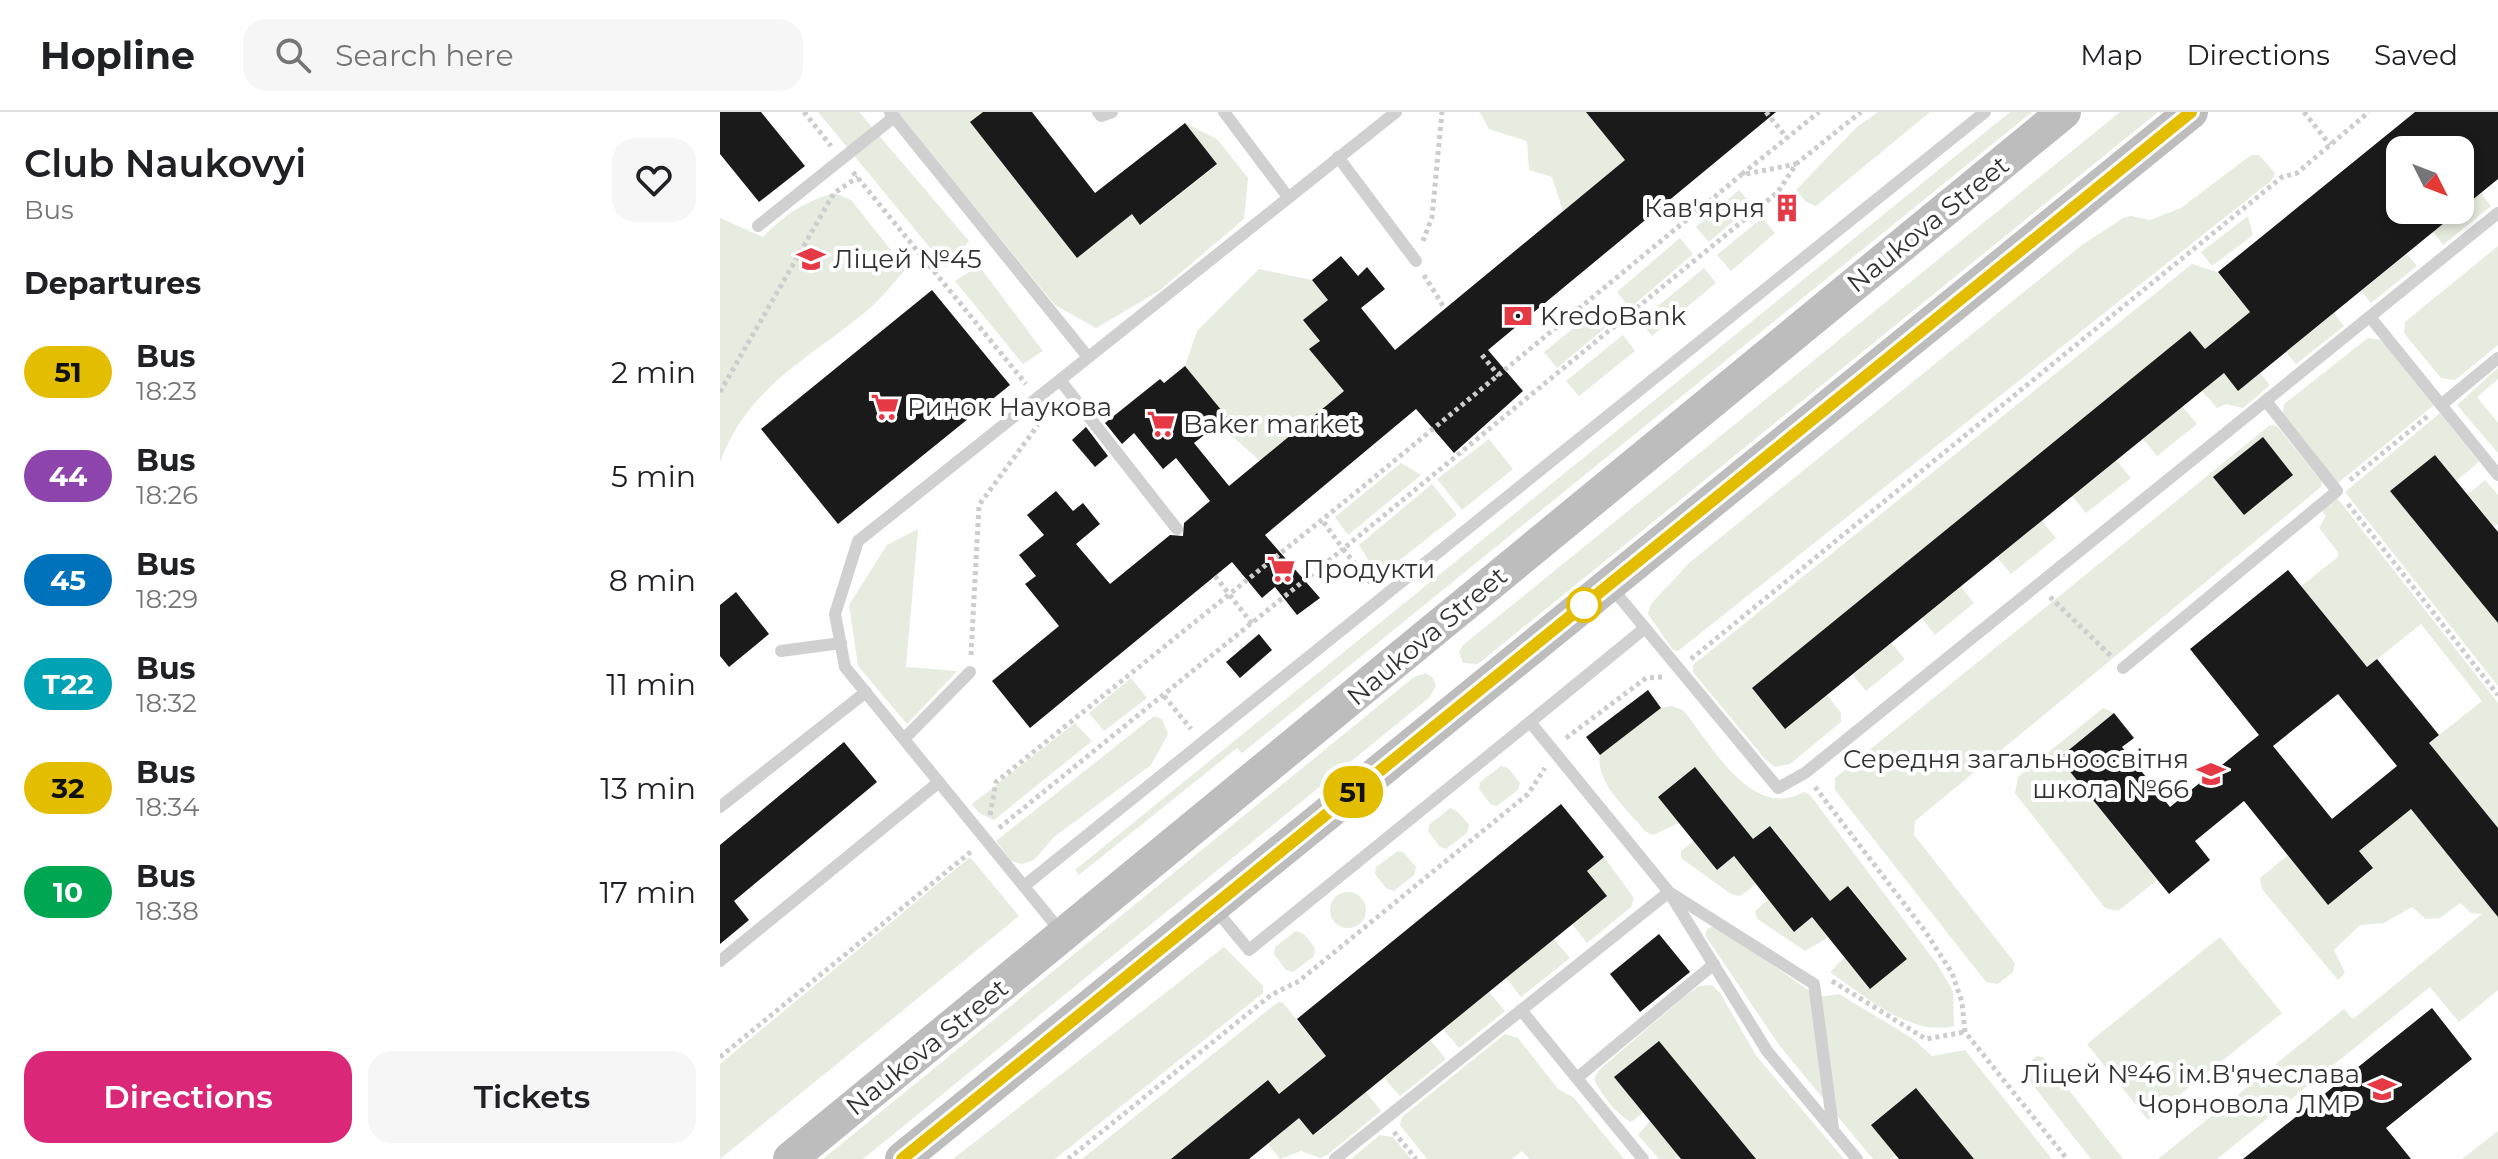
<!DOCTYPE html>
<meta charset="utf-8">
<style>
:root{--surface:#fff;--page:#f6f6f6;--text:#202124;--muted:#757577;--line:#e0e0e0;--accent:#db2777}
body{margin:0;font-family:Montserrat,sans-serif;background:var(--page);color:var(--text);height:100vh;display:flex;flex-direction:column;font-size:30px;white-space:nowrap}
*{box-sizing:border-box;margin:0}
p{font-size:26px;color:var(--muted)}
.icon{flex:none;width:44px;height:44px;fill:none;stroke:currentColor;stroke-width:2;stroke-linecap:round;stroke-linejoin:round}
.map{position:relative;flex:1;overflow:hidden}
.drawer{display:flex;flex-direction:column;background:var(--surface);width:720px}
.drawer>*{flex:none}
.badge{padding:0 16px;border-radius:26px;font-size:28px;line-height:52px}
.needle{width:52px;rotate:132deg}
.buttons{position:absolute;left:1666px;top:24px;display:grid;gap:16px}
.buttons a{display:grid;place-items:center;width:88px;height:88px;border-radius:16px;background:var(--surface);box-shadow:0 4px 12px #0003;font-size:40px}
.map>.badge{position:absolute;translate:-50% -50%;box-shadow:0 0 0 4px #fff}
h2{padding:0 24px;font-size:30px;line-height:72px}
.round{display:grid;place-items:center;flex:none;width:84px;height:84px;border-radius:24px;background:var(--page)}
.headline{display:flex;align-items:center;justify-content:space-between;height:136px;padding:0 24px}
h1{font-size:38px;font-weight:600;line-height:60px}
.primary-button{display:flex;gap:16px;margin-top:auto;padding:16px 24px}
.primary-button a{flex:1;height:92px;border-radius:24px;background:var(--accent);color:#fff;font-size:32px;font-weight:600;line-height:92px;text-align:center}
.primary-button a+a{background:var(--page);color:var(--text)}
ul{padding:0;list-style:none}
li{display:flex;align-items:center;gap:24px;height:104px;padding:0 24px}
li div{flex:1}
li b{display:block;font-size:30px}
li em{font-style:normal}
li .badge{min-width:88px;font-weight:700;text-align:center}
header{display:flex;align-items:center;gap:48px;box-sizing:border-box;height:112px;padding:0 40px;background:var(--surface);border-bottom:2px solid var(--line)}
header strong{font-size:38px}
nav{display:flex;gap:44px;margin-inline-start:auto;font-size:28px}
.search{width:560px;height:72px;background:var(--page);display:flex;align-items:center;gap:20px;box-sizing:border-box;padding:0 28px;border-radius:24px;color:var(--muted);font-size:30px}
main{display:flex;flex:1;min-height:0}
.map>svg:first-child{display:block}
.green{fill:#e6ecdf}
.building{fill:#1a1a1a;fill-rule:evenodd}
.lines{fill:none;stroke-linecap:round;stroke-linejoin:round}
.path{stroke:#cdcdcd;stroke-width:5;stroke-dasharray:4 4;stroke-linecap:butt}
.lane{stroke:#d0d0d0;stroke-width:12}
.secondary{stroke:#bdbdbd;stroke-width:34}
.line-casing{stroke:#fff;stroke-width:18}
.line{stroke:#e3bd00;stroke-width:12}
.stop-dot{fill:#fff;stroke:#e3bd00;stroke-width:4}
.labels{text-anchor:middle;stroke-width:8;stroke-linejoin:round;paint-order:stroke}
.poi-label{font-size:26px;fill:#333;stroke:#fff;text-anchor:start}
.street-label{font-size:26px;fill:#333;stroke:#fff}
</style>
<header>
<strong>Hopline</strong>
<div class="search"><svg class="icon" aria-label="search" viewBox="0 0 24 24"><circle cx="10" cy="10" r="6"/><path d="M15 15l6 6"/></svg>Search here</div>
<nav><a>Map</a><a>Directions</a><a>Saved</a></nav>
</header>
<main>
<section class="drawer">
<div class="headline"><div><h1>Club Naukovyi</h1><p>Bus</p></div><a class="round"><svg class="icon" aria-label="heart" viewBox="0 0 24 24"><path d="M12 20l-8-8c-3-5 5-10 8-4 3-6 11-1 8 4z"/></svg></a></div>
<h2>Departures</h2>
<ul>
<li><span class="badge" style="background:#e3bd00;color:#111">51</span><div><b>Bus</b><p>18:23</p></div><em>2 min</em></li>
<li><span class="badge" style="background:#8e44ad;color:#fff">44</span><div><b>Bus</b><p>18:26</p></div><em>5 min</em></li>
<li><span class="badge" style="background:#0072bc;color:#fff">45</span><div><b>Bus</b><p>18:29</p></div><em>8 min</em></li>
<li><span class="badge" style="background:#00a3b4;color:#fff">Т22</span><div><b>Bus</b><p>18:32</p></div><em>11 min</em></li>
<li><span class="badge" style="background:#e3bd00;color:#111">32</span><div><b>Bus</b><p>18:34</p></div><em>13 min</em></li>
<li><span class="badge" style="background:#00a651;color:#fff">10</span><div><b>Bus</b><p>18:38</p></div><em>17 min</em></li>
</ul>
<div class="primary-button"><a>Directions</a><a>Tickets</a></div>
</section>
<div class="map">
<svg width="1778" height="1047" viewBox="0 0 1778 1047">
<rect width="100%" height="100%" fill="#fff"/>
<g class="green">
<polygon points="98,0 139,0 249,129 226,155"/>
<polygon points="163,0 263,0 251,10 412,102 421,113 497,53 465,11 497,27 528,66 524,107 439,179 376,216 335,193 252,92 202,50"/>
<polygon points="760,0 879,0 871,7 905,48 843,99 832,65 809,58 807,29 769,17"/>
<polygon points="1158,0 1210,0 1096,94 1086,90 1076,78 1137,15"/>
<polygon points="1290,0 1312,0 522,641 517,636 359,763 355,758"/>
<polygon points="1400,0 1438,0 758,552 743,551 739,540 743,533"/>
<polygon points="1531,43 1539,43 1555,61 1552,68 958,539 953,538 928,502 931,492 969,451 1362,133 1403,106 1411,104 1430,108 1461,96"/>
<polygon points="1019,78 1032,93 989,130 976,115"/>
<path d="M114,81L131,88L186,157C174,170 162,186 148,198C89,247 29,273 0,350V106L43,125C64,103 85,89 114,81Z"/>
<polygon points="1761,81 1771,94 1723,133 1713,120"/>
<polygon points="1528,104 1533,123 1492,154 1481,140"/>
<polygon points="1042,106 1055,121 1011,159 997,143"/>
<polygon points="960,126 973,142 910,196 897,180"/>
<polygon points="1778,134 1778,233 1735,268 1721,266 1684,221 1685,210"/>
<polygon points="1687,142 1697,154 1651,191 1641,179"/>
<polygon points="1472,152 1497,160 1530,200 1485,237 1470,220 1032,576 1065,617 1107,583 1121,601 1121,610 1070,652 1055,655 1045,647 973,560 973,553"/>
<polygon points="259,154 323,239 303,252 235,169"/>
<polygon points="984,156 996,171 932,224 920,209"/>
<polygon points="539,157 592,168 608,188 584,208 600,229 590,237 624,279 540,349 512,324 507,305 465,254 477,219"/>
<polygon points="881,194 893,209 837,256 824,240"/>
<polygon points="1614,201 1624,214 1576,252 1566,240"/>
<polygon points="903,223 915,239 859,284 846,269"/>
<polygon points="1648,226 1661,228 1714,293 1618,371 1563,303 1564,292"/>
<polygon points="1778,256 1778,267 1757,285 1778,311 1778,341 1737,293"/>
<polygon points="1504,261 1540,261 1550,273 1523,296 1506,292 1497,296 1482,279"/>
<polygon points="1462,294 1477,312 1437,344 1423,327"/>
<polygon points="1720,301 1759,350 1736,369 1715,343 1670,379 1778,511 1778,574 1625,380"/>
<polygon points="1550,313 1557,314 1602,370 1601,375 1195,709 1194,723 1295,851 1293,860 1278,872 1266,870 1115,678 1115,666"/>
<polygon points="769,327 793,357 742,398 717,367"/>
<polygon points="1396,348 1411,366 1366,401 1352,384"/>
<polygon points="681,351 701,363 628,423 615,405"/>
<polygon points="1765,368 1778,383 1778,412 1774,415 1748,382"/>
<polygon points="712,372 737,403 672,454 651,452 639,433"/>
<polygon points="1617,386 1778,591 1778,716 1709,631 1762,589 1701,512 1647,555 1581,474 1618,445 1618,440 1599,416 1606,404 1602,399"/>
<polygon points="1322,409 1336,426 1291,462 1277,445"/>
<polygon points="198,417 186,555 237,559 187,612 138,554 129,493 167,433"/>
<polygon points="1241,475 1254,491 1215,523 1202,506"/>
<polygon points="1171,531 1185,547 1146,579 1133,563"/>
<polygon points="706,561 713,566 716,574 710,585 143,1047 103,1047 694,565"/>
<polygon points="411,566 427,586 384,619 369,601"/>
<path d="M952,594L963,598C992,633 1031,709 1084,680L1090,683L1217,852L1233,879L1234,914C1190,925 1145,884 1110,860L1125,845L1151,876L1187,846L1129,774L1110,789L1051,714L1033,727L938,685L959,711L933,723L925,719C909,699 875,671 880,643L941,596Z"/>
<polygon points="1383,596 1394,601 1339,646 1437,768 1398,799 1385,796 1295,681 1298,665"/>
<polygon points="434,604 442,607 448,622 431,653 334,725 314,748 302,752 291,749 276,729"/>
<polygon points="355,611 372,629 274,708 259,701 252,692"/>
<polygon points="781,654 788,656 800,671 798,678 777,694 771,693 759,677 760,670"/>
<polygon points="730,696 737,699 749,713 747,721 726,737 720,735 708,719 709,713"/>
<polygon points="1691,697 1778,789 1778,878 1739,910 1710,875 1497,1047 1438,1047 1624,897 1633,907 1762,802 1751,801 1740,791 1720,806 1706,807 1692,795 1664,811 1640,813 1614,838 1625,861 1618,868 1542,777 1540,766 1568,743 1608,793 1653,757 1639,739"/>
<polygon points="974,729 997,758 1014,744 1036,772 1020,784 1011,782 961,746 961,739"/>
<polygon points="678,739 684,741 696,755 694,763 674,779 667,777 655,762 656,755"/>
<polygon points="250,745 299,804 0,1047 0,952"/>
<polygon points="884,745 914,786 911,795 867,831 852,812 867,759"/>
<circle cx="628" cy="798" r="18"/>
<polygon points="1049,787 1092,805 1109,825 1085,839 1037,807 1035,799"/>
<polygon points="996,813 1098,885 1119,882 1192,926 1212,944 1245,938 1332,1047 1254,1047 1196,976 1151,1012 1176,1043 1172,1047 1153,1047 1059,933 985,823 987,817"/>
<polygon points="576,819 584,822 595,836 594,844 573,860 566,858 554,842 555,835"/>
<polygon points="1500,825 1562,901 1428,1008 1367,932"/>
<polygon points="834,827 850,846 801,885 786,866"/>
<polygon points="504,835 543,874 543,881 335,1047 233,1047"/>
<path d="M992,873L1000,881L1037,945L1124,1047H1035L939,929L895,965L923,1001L911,1010C896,1002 881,982 874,967L879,958L964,885L979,874Z"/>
<polygon points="769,880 785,899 739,936 723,917"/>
<polygon points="558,890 563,891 606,944 559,982 548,968 451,1047 362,1047"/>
<polygon points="785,922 798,926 838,977 854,986 904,1047 809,1047 802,1039 792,1047 707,1047 680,1013 682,1005"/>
<polygon points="710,928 726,947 680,984 664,966"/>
<polygon points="1317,944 1323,945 1403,1047 1371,1047 1305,963 1304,955"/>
<polygon points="646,980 661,999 607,1043 600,1046 581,1039 560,1047 548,1032 579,1006 594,1023"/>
<polygon points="930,1009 959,1044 955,1047 939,1047 918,1023"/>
<polygon points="1778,1019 1778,1047 1742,1047"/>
<polygon points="660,1023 673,1025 691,1047 631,1047"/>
</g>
<g class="building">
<polygon points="0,0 41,0 85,54 39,90 0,42"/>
<polygon points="263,0 312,0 375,81 465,11 497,52 420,113 412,102 357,146 250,10"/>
<polygon points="866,0 1056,0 768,238 803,279 734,341 696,297 545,423 600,486 577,503 555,475 542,486 512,450 310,616 272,569 339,514 305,472 316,464 299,443 324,423 307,403 336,379 353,399 363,391 380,412 356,432 390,472 450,423 463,424 464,411 490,389 456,346 443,357 414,321 402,332 385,311 440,267 444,271 465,254 507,305 474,331 509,374 624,279 589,237 600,229 583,208 608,188 592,168 621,144 638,164 647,155 665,177 641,196 675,238 905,48"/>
<path d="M1695,0H1778V67L1518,279L1504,261L1065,617L1032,576L1470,219L1485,237L1530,200L1498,160ZM1680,38H1740V98H1680Z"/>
<polygon points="212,178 290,273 118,412 41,317"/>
<polygon points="366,315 388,344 375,355 352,328"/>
<polygon points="1543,325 1573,363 1524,403 1493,365"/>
<polygon points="1715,343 1778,420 1778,511 1670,379"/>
<path d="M1568,458L1647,555L1657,547L1719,623L1709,631L1778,716V805L1691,697L1639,739L1653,756L1608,793L1524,689L1475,729L1490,748L1449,782L1339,646L1394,601L1414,626L1402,635L1450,695L1539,623L1470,537ZM1618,582L1677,654L1612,707L1553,634Z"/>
<polygon points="16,480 49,522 9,555 0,544 0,493"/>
<polygon points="539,522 552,538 520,566 506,550"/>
<polygon points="928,578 941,596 880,643 866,625"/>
<polygon points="124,630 157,670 14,789 29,808 0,832 0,733"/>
<polygon points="975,655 1033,727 1050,714 1110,789 1128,774 1187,847 1150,877 1092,805 1074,820 1014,744 997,758 938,685"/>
<polygon points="841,692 884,745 867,759 887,784 593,1023 579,1006 529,1047 451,1047 548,968 559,982 606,944 577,907"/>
<polygon points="939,822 970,860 920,900 890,862"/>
<polygon points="1712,896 1752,947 1666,1016 1691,1047 1523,1047"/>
<polygon points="939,929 1036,1047 961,1047 894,965"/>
<polygon points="1196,976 1254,1047 1179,1047 1151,1013"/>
</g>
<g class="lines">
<g class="path">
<polyline points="84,0 111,34"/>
<polyline points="1046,0 1067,26"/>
<polyline points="1584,0 1610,33"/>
<polyline points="133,60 306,272"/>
<polyline points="1022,62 1099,0"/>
<polyline points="703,129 712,105 722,0"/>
<polyline points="704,163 725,197"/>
<polyline points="762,243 779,264"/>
<polyline points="0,280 114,81 138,65"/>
<polyline points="1630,368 1709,303"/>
<polyline points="1628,392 1778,583"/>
<polyline points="495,464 533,513"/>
<polyline points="651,471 623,437 1058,80 1076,52 1141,0"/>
<polyline points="1330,485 1392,545"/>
<polyline points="251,543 259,393 318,313"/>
<polyline points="971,547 1562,65 1577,61 1649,0"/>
<polyline points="444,584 471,617"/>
<polyline points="846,626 926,566 944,565"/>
<polyline points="1095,675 1205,819 1232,861 1242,890 1245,920 1347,1047"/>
<polyline points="270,703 276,670 634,382 1021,63 1076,52"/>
<polyline points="279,716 623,437 602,408"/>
<polyline points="1112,869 1206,927 1245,920"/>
<polyline points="0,945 253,738"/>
<polyline points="674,1020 696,1047"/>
<polyline points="348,1047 551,883 579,869 808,682 825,656"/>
</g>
<g class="lane">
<polyline points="170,0 368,245"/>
<polyline points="378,0 381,4 392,0"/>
<polyline points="504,0 568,85"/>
<polyline points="618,45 696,149"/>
<polyline points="38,114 174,5"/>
<polyline points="1650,205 1778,363"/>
<polyline points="340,268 457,417"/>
<polyline points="1721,293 1778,246"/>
<polyline points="891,475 1058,676 1085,661 1778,101"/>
<polyline points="61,539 121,531"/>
<polyline points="1403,556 1617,379 1546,289"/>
<polyline points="184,627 250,560"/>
<polyline points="0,695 146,580"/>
<polyline points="304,774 1265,0"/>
<polyline points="949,780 1047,939 1137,1047"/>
<polyline points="952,782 1094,872 1113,1016"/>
<polyline points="495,797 529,838 810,610"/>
<polyline points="342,821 125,555 115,502 138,429 676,0"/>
<polyline points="0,849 219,670"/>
<polyline points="801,898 923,1047"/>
<polyline points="857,966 994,852"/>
<polyline points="615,1047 949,780 810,610 925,516"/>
</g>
<g class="secondary">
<polyline points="70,1047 1344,0"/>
<polyline points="182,1047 1471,0"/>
</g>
</g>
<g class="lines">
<defs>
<polyline id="line" points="182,1047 1471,0"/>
</defs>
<use href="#line" class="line-casing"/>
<use href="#line" class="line"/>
</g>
<defs>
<symbol id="building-bare" viewBox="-9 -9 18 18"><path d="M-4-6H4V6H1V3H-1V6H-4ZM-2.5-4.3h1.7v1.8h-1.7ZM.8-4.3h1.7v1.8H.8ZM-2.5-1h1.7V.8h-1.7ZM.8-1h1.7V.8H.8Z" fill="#e63946" stroke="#fff" stroke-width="2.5" paint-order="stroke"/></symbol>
<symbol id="school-bare" viewBox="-9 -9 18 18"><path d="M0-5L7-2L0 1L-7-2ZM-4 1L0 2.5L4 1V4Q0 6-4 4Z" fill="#e63946" stroke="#fff" stroke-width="2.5" paint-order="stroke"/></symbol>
<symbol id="bank-bare" viewBox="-9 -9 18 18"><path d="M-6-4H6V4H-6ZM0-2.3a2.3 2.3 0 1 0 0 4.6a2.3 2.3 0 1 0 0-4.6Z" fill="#e63946" stroke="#fff" stroke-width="2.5" paint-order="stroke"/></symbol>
<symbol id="supermarket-bare" viewBox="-9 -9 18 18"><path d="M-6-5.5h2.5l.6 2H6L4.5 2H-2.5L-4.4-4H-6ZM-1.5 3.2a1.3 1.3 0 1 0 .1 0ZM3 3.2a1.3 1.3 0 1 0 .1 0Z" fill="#e63946" stroke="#fff" stroke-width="2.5" paint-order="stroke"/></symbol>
</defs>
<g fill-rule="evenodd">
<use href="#building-bare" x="1047" y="76" width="40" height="40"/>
<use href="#school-bare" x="71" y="127" width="40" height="40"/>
<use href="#bank-bare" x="778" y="184" width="40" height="40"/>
<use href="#supermarket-bare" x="145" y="275" width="40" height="40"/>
<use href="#supermarket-bare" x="421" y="292" width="40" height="40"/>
<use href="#supermarket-bare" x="541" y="437" width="40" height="40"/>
<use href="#school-bare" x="1471" y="642" width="40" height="40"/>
<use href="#school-bare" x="1642" y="957" width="40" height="40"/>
</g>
<circle class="stop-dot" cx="864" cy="493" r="16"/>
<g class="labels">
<g class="poi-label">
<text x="1045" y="105" text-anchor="end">Кав'ярня</text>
<text x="113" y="156">Ліцей №45</text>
<text x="820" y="213">KredoBank</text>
<text x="187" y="304">Ринок Наукова</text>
<text x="463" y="321">Baker market</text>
<text x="583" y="466">Продукти</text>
<text x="1469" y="656" text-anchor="end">Середня загальноосвітня<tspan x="1469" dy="30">школа №66</tspan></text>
<text x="1640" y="971" text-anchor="end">Ліцей №46 ім.В'ячеслава<tspan x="1640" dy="30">Чорновола ЛМР</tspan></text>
</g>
<g class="street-label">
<text transform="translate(1208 112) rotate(-39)" y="9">Naukova Street</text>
<text transform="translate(707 524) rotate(-40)" y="9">Naukova Street</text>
<text transform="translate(207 935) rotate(-39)" y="9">Naukova Street</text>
</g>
</g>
</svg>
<div class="buttons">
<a><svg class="needle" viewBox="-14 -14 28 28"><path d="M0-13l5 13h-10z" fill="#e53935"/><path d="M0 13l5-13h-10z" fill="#757577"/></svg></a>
</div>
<b class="badge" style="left:633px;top:680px;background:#e3bd00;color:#111">51</b>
</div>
</main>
